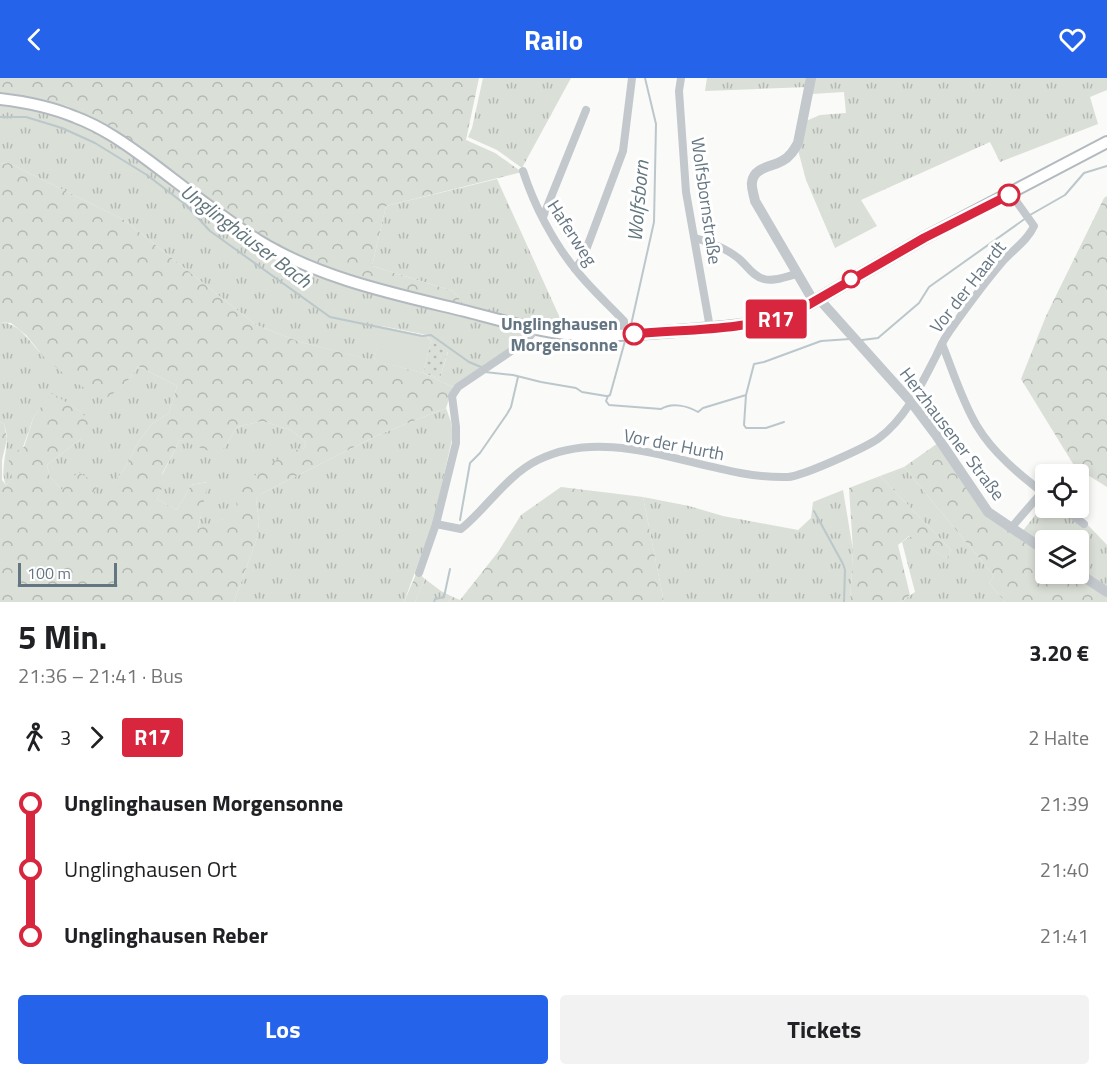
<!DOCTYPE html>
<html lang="de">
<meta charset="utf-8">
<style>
:root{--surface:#fff;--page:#f2f2f2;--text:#202124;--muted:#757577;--accent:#2563eb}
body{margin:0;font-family:"Titillium Web",sans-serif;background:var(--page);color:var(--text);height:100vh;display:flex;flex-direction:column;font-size:22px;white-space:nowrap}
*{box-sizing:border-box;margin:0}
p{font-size:20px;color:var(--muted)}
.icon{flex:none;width:33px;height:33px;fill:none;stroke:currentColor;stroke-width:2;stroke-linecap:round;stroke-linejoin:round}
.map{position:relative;height:524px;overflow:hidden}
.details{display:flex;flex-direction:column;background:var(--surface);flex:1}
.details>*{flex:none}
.badge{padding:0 12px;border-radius:4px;font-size:21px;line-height:39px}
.buttons{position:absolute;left:1035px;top:386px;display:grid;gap:12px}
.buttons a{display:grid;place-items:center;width:54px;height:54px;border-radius:6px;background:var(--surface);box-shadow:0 3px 9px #0003;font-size:30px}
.scale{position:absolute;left:18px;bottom:15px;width:99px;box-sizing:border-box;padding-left:6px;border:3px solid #657683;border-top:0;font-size:16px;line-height:21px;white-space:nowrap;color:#657683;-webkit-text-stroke:4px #fff;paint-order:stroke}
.map>.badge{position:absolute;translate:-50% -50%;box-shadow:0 0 0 3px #fff}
.legs{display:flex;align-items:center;gap:9px;height:66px;padding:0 18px;font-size:20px}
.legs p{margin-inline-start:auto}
.headline{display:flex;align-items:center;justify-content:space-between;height:102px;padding:0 18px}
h1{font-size:33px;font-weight:700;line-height:45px}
.primary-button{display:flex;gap:12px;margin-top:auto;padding:12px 18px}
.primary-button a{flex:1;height:69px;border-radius:6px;background:var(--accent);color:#fff;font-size:24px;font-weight:700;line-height:69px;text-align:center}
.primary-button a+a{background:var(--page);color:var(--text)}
ul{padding:0 18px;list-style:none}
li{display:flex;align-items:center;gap:21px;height:66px;font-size:22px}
li i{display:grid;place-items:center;width:9px;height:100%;margin:0 8px;background:currentColor}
li i::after{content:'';width:15px;height:15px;margin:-8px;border:4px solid;border-radius:50%;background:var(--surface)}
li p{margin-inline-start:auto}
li:first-child i{background:linear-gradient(#0000 50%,currentColor 0)}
li:last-child i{background:linear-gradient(currentColor 50%,#0000 0)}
header{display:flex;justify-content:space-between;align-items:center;height:78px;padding:0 18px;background:var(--accent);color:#fff;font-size:27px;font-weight:700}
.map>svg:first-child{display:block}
.grass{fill:url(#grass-tufts)}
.forest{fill:url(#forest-crowns);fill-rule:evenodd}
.park{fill:url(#park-dots)}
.garden{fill:#dadfd7}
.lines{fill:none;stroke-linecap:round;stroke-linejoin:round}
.stream{stroke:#bbc7cb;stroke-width:2}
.secondary-casing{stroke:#b3babf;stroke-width:14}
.minor{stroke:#c3c8cc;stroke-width:8}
.tertiary{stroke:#c3c8cc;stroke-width:10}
.secondary{stroke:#fff;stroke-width:10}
.line-1-casing{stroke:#fff;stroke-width:14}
.line-1{stroke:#d7263d;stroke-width:9}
.stop-1-dot{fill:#fff;stroke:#d7263d;stroke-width:3}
.labels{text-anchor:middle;stroke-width:6;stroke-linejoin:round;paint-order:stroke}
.street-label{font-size:18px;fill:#657683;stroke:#fff}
.stop-label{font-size:18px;font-weight:bold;fill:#657683;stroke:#fff;text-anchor:end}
.water-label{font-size:20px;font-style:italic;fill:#60757c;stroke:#fff}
</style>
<header><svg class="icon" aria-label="back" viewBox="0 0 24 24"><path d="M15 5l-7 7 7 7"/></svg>Railo<svg class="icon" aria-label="heart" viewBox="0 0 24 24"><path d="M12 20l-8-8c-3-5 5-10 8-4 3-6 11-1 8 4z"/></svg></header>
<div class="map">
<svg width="1107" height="524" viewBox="0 0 1107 524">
<defs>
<pattern id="grass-tufts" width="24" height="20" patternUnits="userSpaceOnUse" patternTransform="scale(1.5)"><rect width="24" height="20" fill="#dadfd7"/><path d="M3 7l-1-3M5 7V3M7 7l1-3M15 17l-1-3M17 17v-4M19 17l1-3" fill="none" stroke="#b4b9b4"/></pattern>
<pattern id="forest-crowns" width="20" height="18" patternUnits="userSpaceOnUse" patternTransform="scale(1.5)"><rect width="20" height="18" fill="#dadfd7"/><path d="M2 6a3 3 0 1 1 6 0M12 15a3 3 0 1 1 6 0" fill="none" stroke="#b4b9b4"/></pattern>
<pattern id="park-dots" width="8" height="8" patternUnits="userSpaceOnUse" patternTransform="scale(1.5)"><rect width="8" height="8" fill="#dadfd7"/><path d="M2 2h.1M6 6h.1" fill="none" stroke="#b4b9b4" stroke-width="1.8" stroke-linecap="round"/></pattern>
</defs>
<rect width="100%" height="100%" fill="#fafaf8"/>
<g class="grass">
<polygon points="483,0 571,0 522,90 497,72 468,59 472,50"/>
<polygon points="707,0 809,0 807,9 705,13"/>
<polygon points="814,0 1107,0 1107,12 1090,19 1098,46 1000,84 990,64 861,122 877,148 835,170 806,102 798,72 806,43 820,37 846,35 844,14 811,16"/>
<polygon points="0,26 37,32 86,49 141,82 295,187 521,251 526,260 453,309 423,295 440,300 448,274 431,263 427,257 382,248 374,283 300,264 256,247 124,142 9,85 0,86"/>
<polygon points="497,101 560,240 544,248 463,226 453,213 372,188 386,128"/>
<path d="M0,244C23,246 30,267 46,280C64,294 84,308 103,321C118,313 129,304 138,288L177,308L169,335L153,345L139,363L123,393L97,425L90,421L98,406L62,412L50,399L47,387L82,360L81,334L52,316L34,338L12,400L6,407C0,393 7,375 7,360C7,356 5,350 4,346L0,344Z"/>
<polygon points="446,330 451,344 453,357 433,445 404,524 234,524 257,460 259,443 256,421 259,417 378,357"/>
<polygon points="262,343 291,352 306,364 303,372 237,440 225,440 198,452 207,404 191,407 177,432 157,421 165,401 162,397 180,362 224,370 237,349"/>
<polygon points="904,389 994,498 989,505 1005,524 901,524 915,514 902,464 910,458 948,481 951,472 880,398"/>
<polygon points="843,412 853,472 850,524 664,524 643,419 689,428 723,438 798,452 811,440 813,424"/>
<polygon points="1045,425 1046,429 1065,429 1088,447 1107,467 1107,512 1079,493 1078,462 1046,462 1045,471 1021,455"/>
<polygon points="425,501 441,513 453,519 448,524 415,524"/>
</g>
<g class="forest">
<polygon points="0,0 479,0 466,62 495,75 522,94 386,128 372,188 453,213 463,226 416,216 326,189 283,172 229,136 112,51 67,28 0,14"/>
<path d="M9,85L124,142L256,247L300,264L423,295L453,309L446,330L378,357L259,417L256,421L259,443L257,460L234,524H0V344L4,346L7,361L2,382V402L6,407L12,400L8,378L24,369L34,338L52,315L81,334L93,347L82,360L47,387L50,399L62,412L78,394L98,406L91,421L97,424L123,393L139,363L153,345L169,335L177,308L138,288C129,304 118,313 103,322L69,300L43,278L26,257L11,245L0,244V86ZM262,343L291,352L306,364L303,372H291L236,411L237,440H225L198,451L208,404L191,407L177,432L157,421L166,401L162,396L180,362L217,376L224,370L237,349Z"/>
<polygon points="1107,118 1107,409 1075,389 1021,301 1046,238 1104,120"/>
<polygon points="938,365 987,438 1045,477 1046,495 1074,495 1107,515 1107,524 1005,524 989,505 994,498 904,389"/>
<polygon points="880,398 951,472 948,481 909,458 898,467 910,517 901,524 850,524 853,472 849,410"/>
<polygon points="561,409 643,419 664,524 448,524 453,519 460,522 498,474 521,437"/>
<polygon points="417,494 425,501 415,524 404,524"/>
</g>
<polygon class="park" points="431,263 448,273 440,300 423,295"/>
<g class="garden">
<polygon points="465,166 483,166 487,178 467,177 465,174"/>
<polygon points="381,248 427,258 431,263 423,295 374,283"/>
</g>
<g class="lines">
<g class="stream">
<polyline points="0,39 26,39 62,50 95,65 147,97 186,127 210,153 330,239 422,258 431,257 469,284 481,289"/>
<polyline points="1030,137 1065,117 1084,95 1107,88"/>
<polyline points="631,247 654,144 656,46 645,0"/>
<polyline points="862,262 878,260 919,225 929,209 1026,140"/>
<path d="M485,294L513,297L541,304L576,310L582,314L606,318H608L606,323L609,327L661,331C672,324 688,328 698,334L703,330L746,317L754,286L764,284L821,263L850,261"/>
<polyline points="746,317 744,347 746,350 766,350 784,344"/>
<polyline points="608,318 610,317 625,263"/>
<polyline points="814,433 843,486 845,492 844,524"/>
<polyline points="460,442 470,385 480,375 507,336 511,329 518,299"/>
<polyline points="434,524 435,521 444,519 450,491"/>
</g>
<defs>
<path id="secondary" d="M0,21C26,24 51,29 75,39C102,49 126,66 149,83C185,110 221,139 259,163C321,201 395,216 465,233C501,242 538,254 576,257C604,259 634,256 662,254C707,250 753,250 796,234L924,160L1107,64"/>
</defs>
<use href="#secondary" class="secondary-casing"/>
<g class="minor">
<polyline points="681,0 679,13 686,114 710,250"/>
<path d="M523,93C534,127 553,164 576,192C590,210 608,226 624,243V256"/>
<polyline points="543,139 586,32"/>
<path d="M695,160C709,164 726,170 738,180C747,187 753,199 764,201C774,204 787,198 797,196"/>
<polyline points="575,191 583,180 623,73 632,0"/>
<path d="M942,266C953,293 962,323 977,348C993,375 1020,397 1046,417"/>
<polyline points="1062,429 1084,446"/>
<path d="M436,446L461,451C487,430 507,397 538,382C616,343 707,402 788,399C803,398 867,369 879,360C906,340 921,307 936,278C940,270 943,262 949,254C966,230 984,205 1004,182C1014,171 1028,162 1034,148L1011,116"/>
<polyline points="1011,450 1042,414"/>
<polyline points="419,495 436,446 456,365 456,349 452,318 458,309 526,263 536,251"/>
</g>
<g class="tertiary">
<path d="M811,0L798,65C794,72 790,79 782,83C772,89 754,89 752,104C751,110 754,117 755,123L814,224"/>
<polyline points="819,221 912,325 936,357 988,434 1046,473"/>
<polyline points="1078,495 1107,514"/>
</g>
<use href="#secondary" class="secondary"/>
</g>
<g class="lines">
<defs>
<path id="line-1" d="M634,256C688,251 745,253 796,234L924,160L1009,117"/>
</defs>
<use href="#line-1" class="line-1-casing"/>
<use href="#line-1" class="line-1"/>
</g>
<g class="stop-1-dot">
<circle cx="1009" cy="117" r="10"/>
<circle cx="851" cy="201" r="8"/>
<circle cx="634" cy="256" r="10"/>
</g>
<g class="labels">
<g class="street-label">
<text transform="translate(706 123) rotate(82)" y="6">Wolfsbornstraße</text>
<text transform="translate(572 155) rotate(57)" y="6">Haferweg</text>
<text transform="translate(968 209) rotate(-52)" y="6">Vor der Haardt</text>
<text transform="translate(952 356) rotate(53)" y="6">Herzhausener Straße</text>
<text transform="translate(674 367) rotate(11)" y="6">Vor der Hurth</text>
</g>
<g class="stop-label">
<text x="618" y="252">Unglinghausen<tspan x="618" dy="21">Morgensonne</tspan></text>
</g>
<g class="water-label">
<text transform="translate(638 123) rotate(-85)" y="7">Wolfsborn</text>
<text transform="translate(246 158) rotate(37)" y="7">Unglinghäuser Bach</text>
</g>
</g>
</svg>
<div class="buttons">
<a><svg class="icon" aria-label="locate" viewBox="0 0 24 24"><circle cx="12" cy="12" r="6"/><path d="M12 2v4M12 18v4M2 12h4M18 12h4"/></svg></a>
<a><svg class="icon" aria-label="layers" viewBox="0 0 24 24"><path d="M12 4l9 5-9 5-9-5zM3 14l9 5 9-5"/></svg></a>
</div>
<div class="scale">100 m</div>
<b class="badge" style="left:776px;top:241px;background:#d7263d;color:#fff">R17</b>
</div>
<section class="details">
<div class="headline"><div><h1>5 Min.</h1><p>21:36 – 21:41 · Bus</p></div><b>3.20 €</b></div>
<div class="legs"><svg class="icon" aria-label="walk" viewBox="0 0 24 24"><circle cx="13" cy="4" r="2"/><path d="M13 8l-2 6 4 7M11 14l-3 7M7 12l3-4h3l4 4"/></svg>3<svg class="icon" aria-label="forward" viewBox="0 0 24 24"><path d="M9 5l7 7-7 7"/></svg><b class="badge" style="background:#d7263d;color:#fff">R17</b><p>2 Halte</p></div>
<ul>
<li><i style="color:#d7263d"></i><b>Unglinghausen Morgensonne</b><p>21:39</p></li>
<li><i style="color:#d7263d"></i><span>Unglinghausen Ort</span><p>21:40</p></li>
<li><i style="color:#d7263d"></i><b>Unglinghausen Reber</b><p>21:41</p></li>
</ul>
<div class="primary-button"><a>Los</a><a>Tickets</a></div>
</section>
